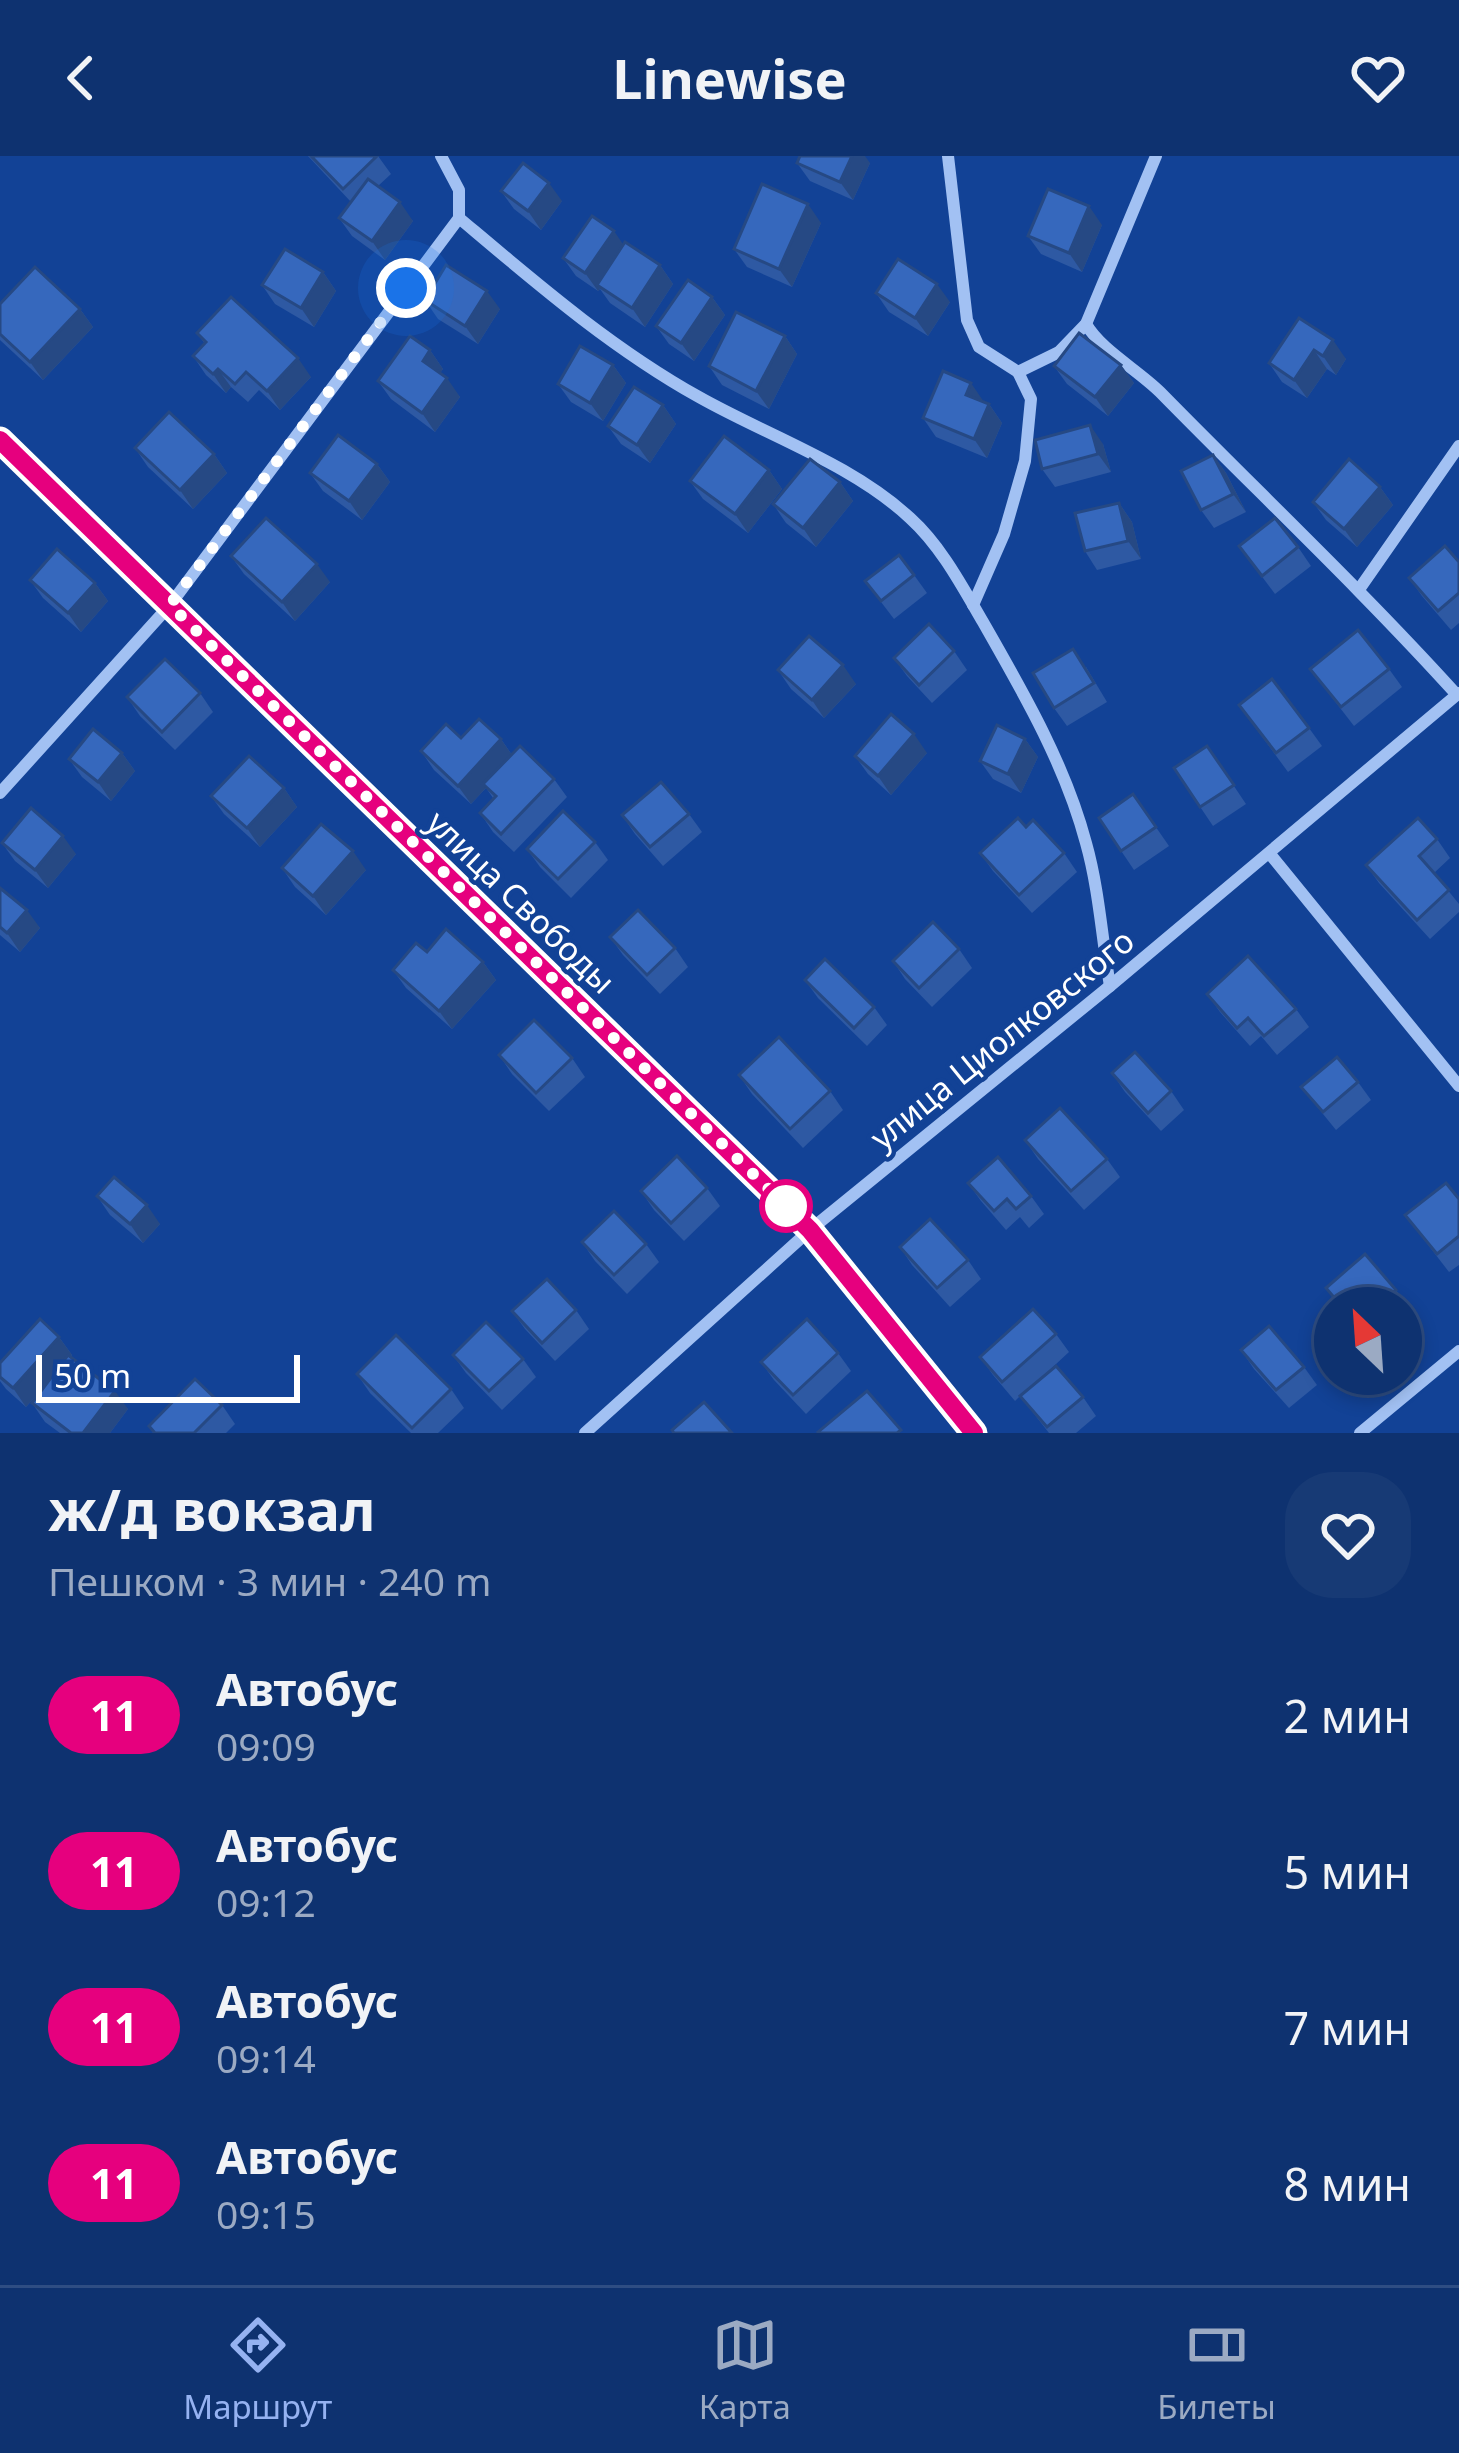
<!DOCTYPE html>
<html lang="ru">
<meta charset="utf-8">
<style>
:root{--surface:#0e3270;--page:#173a75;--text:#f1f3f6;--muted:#9baac3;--line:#2e4d83;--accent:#95b2f1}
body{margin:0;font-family:"Noto Sans",sans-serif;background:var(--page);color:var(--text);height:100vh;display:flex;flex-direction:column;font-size:45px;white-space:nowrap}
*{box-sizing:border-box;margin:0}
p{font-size:39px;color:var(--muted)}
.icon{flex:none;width:66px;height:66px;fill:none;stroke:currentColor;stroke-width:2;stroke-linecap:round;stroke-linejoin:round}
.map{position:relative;height:1277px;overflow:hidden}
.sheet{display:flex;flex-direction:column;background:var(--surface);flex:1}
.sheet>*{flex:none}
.badge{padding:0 24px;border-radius:39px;font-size:42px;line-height:78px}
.needle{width:78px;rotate:335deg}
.tools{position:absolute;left:1314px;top:1131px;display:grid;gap:24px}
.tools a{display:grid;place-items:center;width:108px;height:108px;border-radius:50%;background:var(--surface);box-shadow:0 6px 18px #0003,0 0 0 3px var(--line);font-size:60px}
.scale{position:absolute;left:36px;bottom:30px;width:264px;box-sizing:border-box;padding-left:12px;border:6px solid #fff;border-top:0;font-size:33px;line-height:42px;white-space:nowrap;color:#fff;-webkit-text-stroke:9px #124296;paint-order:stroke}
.you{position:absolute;width:60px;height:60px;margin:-30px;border:9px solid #fff;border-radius:50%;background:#1a73e8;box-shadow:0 0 0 18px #1a73e833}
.map>.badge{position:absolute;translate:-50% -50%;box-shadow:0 0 0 6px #fff}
.round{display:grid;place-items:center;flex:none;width:126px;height:126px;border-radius:48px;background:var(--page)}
.overview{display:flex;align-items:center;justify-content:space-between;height:204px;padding:0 48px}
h1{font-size:57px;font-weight:700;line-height:90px}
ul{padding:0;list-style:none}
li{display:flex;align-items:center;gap:36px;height:156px;padding:0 48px}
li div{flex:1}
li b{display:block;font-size:45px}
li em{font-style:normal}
li .badge{min-width:132px;font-weight:700;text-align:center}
header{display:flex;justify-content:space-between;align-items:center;height:156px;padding:0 48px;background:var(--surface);font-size:54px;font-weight:700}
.tabs{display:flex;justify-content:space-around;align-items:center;height:168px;border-top:3px solid var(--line);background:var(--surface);font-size:33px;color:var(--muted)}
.tabs a{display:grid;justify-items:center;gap:6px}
.tabs .selected{color:var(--accent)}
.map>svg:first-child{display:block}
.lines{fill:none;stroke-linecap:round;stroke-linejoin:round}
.minor{stroke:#a2c1f3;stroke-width:12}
.tertiary{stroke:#a2c1f3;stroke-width:21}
.wall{fill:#2e59a3}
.shaded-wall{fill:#264984}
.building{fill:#3668bd;stroke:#264984;stroke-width:3}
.line-casing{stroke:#fff;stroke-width:27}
.line{stroke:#e6007e;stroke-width:18}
.walk{stroke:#fff;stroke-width:12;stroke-dasharray:0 21.6}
.stop-dot{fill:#fff;stroke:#e6007e;stroke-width:6}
.labels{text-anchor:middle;stroke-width:9;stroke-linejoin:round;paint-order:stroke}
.street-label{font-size:33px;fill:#fff;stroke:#124296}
</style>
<header><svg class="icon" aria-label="back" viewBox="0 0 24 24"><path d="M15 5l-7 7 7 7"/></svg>Linewise<svg class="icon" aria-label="heart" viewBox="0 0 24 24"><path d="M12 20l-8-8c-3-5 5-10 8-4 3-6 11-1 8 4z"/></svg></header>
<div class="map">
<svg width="1459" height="1277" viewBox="0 0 1459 1277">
<rect width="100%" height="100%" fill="#124296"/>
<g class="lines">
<g class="minor">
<path d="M441,0L459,34V62C535,126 611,192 699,241C768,280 852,308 910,362C941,390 962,430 983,466C1023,536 1065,608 1086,687C1099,733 1102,783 1110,830"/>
<polyline points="948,0 967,164 979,191 1018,216 1031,243 1025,305 1004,378 973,449"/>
<path d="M1086,168C1101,194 1138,214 1160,236C1259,337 1362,434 1457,539"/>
<polyline points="1018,216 1059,196 1086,168 1156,0"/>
<polyline points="1360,432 1459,290"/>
<polyline points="0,637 170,449 459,62"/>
<polyline points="1270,698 1459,930"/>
<polyline points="585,1277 810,1074 1110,830 1459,537"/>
<polyline points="1360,1277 1459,1195"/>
</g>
<polyline class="tertiary" points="0,284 810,1074 974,1277"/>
</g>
<g class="wall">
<polygon points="308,0 378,0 391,18 378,30 413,65 385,104 352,80 339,62 351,46"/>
<polygon points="797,7 870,7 853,44 810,25"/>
<polygon points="501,35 562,45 541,74 514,53"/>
<polygon points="821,67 792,131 747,111 734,93"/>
<polygon points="1102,69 1082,116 1041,98 1028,80"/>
<polygon points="623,88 660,109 673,128 645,171 610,147 600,133 598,135 576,120 563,102"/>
<polygon points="323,116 336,135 314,171 275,148 262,129"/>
<polygon points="876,137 950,146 928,180 889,156"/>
<polygon points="712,141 725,159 694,205 669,188 656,170"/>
<polygon points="425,144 500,153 478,188 438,163"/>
<polygon points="0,148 80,153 93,171 43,224 0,184"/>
<polygon points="1299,162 1346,203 1336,219 1327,213 1307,242 1282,226 1269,207"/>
<polygon points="197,177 311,221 280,254 259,234 248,246 231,231 226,237 206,219 193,200 205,188"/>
<polygon points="785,180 797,198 769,253 722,229 709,210"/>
<polygon points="430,194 443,213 440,217 460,241 435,276 391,243 378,225"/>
<polygon points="613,209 626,227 603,265 571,246 558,228"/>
<polygon points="1121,209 1134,227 1108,260 1067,228 1054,210"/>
<polygon points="984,246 989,248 1002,267 987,302 936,281 923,262"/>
<polygon points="663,249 676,268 650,307 621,288 608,270"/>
<polygon points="1103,288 1111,316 1055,331 1042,313"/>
<polygon points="135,292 214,298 227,317 193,353 148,311"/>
<polygon points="1213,299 1226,317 1246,356 1214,372 1201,354"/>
<polygon points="377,308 390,326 362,364 323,335 310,317"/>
<polygon points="769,314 782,333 748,377 703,343 690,325"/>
<polygon points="840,326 853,345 816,391 786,367 773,348"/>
<polygon points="1380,331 1393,349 1357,391 1326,364 1313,346"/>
<polygon points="1119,347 1132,366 1141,403 1097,414 1085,395"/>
<polygon points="1239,390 1298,391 1311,410 1275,438"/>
<polygon points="231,400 330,426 295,465 244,418"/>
<polygon points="1459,406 1459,467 1451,474 1422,440 1409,422"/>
<polygon points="914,419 927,437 894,463 865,425"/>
<polygon points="30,424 95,427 108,445 81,476 43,442"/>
<polygon points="954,495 967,514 932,547 907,520 894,502"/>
<polygon points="1086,511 1107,546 1067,570 1054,552"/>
<polygon points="1310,513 1389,513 1402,531 1354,570"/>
<polygon points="778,514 856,528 824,562 791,533"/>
<polygon points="200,537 213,556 175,594 140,560 127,541"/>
<polygon points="1252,567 1309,572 1322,590 1288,616"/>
<polygon points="461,582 501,583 512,599 554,623 567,641 514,696 493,676 480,657 493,642 486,632 471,648 434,614 421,595"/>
<polygon points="1025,583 1038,601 1021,637 993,623 980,605"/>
<polygon points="1207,590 1246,648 1213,670 1174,612"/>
<polygon points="122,597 135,615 111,645 82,621 69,603"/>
<polygon points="927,597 891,639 868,618 855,600"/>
<polygon points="284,632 297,651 260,691 224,658 211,640"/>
<polygon points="1133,638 1169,690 1134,714 1099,662"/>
<polygon points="689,658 702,676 663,710 635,678 622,659"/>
<polygon points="1437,683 1450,702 1434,717 1459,748 1459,756 1430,783 1379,727 1366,709"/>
<polygon points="595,686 608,704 571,742 540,711 527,693"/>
<polygon points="2,687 76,698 48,732 15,705"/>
<polygon points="980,697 1064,697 1077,716 1032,757 993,715"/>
<polygon points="282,712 366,714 326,759 295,731"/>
<polygon points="0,732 40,772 20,796 0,779"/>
<polygon points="610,781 675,792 688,811 660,838 623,799"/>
<polygon points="959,793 972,812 932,851 905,823 893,805"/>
<polygon points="427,796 483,806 496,824 452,873 406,832 393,814"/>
<polygon points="805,824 874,851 887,869 867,890 818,842"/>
<polygon points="1207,838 1296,853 1309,871 1277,899 1261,880 1250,890 1220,856"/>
<polygon points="499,899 572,902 585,921 549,955 512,918"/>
<polygon points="1112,917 1171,935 1184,954 1161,975 1125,936"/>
<polygon points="739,919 830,935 843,954 803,992 752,938"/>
<polygon points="1358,926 1371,944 1336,974 1301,931"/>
<polygon points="1025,984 1107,1003 1120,1021 1084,1054 1038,1003"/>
<polygon points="968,1027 1031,1040 1044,1058 1029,1072 1020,1061 1006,1074 981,1045"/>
<polygon points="707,1032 720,1050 684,1085 654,1054 641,1035"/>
<polygon points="97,1040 160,1068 143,1087 110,1059"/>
<polygon points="1459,1043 1459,1109 1449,1116 1405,1059"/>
<polygon points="582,1086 646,1088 659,1106 627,1138 595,1105"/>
<polygon points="900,1091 968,1104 981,1123 950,1151 912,1109"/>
<polygon points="1326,1132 1396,1134 1409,1152 1401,1159 1401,1152 1340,1152"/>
<polygon points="576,1154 589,1173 555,1205 525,1173 512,1155"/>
<polygon points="1056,1178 1069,1196 1028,1234 1083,1241 1096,1260 1076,1277 1049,1277 1020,1240 1015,1245 993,1219 980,1201"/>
<polygon points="59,1181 72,1199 71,1201 128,1253 110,1277 60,1277 45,1266 32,1247 43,1232 26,1251 6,1233 0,1225 0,1207"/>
<polygon points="1241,1194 1304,1211 1317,1229 1289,1252 1254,1213"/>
<polygon points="838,1197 851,1215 806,1258 774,1224 761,1206"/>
<polygon points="453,1199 523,1203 536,1221 502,1254 466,1217"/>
<polygon points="357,1218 451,1233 464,1252 438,1277 411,1277 370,1237"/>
<polygon points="222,1249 235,1268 226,1277 153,1277 149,1270"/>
</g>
<g class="shaded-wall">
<polygon points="852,0 865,0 870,7 853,44 840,26"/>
<polygon points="549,27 562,45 541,74 528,55"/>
<polygon points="400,46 413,65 385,104 372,85"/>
<polygon points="808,48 821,67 792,131 779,113"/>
<polygon points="1089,50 1102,69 1082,116 1069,97"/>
<polygon points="614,75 627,94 597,129 600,133 598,135 585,117"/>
<polygon points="660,109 673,128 645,171 632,152"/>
<polygon points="323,116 336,135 314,171 301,152"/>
<polygon points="937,128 950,146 928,180 915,162"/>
<polygon points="487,135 500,153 478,188 465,170"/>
<polygon points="712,141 725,159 694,205 681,187"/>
<polygon points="80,153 93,171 43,224 30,206"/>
<polygon points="785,180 797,198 769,253 756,235"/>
<polygon points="1333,184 1346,203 1336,219 1323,200"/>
<polygon points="430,194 443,213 436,223 423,205"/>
<polygon points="1314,194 1327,213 1307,242 1294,224"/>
<polygon points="298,202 311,221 280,254 267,235"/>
<polygon points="613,209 626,227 603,265 590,247"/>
<polygon points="1121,209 1134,227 1108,260 1095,241"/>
<polygon points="218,213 231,231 226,237 213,218"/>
<polygon points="447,222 460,241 435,276 422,257"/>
<polygon points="971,227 984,246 966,239"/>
<polygon points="989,248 1002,267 987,302 974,283"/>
<polygon points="663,249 676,268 650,307 637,289"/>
<polygon points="1090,269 1103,288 1111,316 1098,298"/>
<polygon points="214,298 227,317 193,353 180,334"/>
<polygon points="1213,299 1226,317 1246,356 1233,338"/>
<polygon points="377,308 390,326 362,364 349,345"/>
<polygon points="769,314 782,333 748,377 735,358"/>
<polygon points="840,326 853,345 816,391 803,372"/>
<polygon points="1380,331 1393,349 1357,391 1344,373"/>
<polygon points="1119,347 1132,366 1141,403 1128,385"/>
<polygon points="317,408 330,426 295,465 282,446"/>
<polygon points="95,427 108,445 81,476 68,457"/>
<polygon points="843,509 856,528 824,562 812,544"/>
<polygon points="914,578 927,597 891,639 878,620"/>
<polygon points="501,583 514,602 471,648 458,630"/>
<polygon points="1025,583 1038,601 1021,637 1008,618"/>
<polygon points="122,597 135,615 111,645 98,626"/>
<polygon points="284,632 297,651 260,691 247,672"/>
<polygon points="63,680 76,698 48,732 35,714"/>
<polygon points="353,695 366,714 326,759 313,740"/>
<polygon points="27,754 40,772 20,796 7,777"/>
<polygon points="483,806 496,824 452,873 439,855"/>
<polygon points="147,1049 160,1068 143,1087 130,1068"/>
<polygon points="59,1181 72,1199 26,1251 13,1232"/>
<polygon points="115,1235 128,1253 110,1277 83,1277"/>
</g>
<g class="building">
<polygon points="311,0 377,0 343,33"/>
<polygon points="800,0 852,0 840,26 797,7"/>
<polygon points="523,7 549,27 528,55 501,35"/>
<polygon points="368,23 400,46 372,85 339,62"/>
<polygon points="762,28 808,48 779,113 734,93"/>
<polygon points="1048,33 1089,50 1069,97 1028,80"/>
<polygon points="592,60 614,75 585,117 563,102"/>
<polygon points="625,86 660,109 632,152 597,129"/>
<polygon points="285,93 323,116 301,152 262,129"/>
<polygon points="898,103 937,128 915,162 876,137"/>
<polygon points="446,109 487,135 465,170 425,144"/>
<polygon points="35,111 80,153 30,206 0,178 0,148"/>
<polygon points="688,124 712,141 681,187 656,170"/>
<polygon points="231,141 298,202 267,235 246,216 235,228 218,213 213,218 193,200 206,186 197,177"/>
<polygon points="736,156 785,180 756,235 709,210"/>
<polygon points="1299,162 1333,184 1323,200 1314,194 1294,224 1269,207"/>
<polygon points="1079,177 1121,209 1095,241 1054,210"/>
<polygon points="410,180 430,194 423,205 447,222 422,257 378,225"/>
<polygon points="580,190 613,209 590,247 558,228"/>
<polygon points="943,215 971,227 966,239 989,248 974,283 923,262"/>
<polygon points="634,231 663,249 637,289 608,270"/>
<polygon points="169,256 214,298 180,334 135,292"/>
<polygon points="1090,269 1098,298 1042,313 1035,284"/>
<polygon points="338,279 377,308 349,345 310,317"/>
<polygon points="724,280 769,314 735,358 690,325"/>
<polygon points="1213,299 1233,338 1201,354 1181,315"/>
<polygon points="810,303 840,326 803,372 773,348"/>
<polygon points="1349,303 1380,331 1344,373 1313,346"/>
<polygon points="1119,347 1128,385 1085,395 1075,357"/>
<polygon points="266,362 317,408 282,446 231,400"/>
<polygon points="1275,362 1298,391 1262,420 1239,390"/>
<polygon points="1445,390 1459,406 1459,437 1438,455 1409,422"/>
<polygon points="57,393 95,427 68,457 30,424"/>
<polygon points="899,399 914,419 881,445 865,425"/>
<polygon points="929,468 954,495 919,529 894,502"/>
<polygon points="1358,474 1389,513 1341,551 1310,513"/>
<polygon points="809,480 843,509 812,544 778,514"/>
<polygon points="1073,493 1094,527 1054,552 1033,517"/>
<polygon points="165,503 200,537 162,576 127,541"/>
<polygon points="1272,523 1309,572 1276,597 1239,549"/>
<polygon points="891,558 914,578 878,620 855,600"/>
<polygon points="479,563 501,583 458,630 421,595 446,568 461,582"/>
<polygon points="997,569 1025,583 1008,618 980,605"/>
<polygon points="93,573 122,597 98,626 69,603"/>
<polygon points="520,590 554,623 501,678 480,657 496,640 483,628"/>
<polygon points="1207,590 1234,629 1200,651 1174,612"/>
<polygon points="249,600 284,632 247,672 211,640"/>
<polygon points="661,626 689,658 650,691 622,659"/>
<polygon points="1133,638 1156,671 1121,695 1099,662"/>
<polygon points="31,652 63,680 35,714 2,687"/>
<polygon points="563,655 595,686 558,723 527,693"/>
<polygon points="1018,662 1026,671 1033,664 1064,697 1019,739 980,697"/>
<polygon points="1418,662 1437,683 1419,700 1449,734 1417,764 1366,709"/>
<polygon points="321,668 353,695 313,740 282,712"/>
<polygon points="0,732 27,754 7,777 0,771"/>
<polygon points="638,754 675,792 647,819 610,781"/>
<polygon points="933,766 959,793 919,832 893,805"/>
<polygon points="446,773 483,806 439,855 393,814 416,787 427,796"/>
<polygon points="1248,800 1296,853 1264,880 1248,862 1237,872 1207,838"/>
<polygon points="825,803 874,851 854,872 805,824"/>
<polygon points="534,864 572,902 536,937 499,899"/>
<polygon points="779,881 830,935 790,973 739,919"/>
<polygon points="1135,896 1171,935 1148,957 1112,917"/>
<polygon points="1337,901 1358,926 1323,956 1301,931"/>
<polygon points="1060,952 1107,1003 1071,1035 1025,984"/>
<polygon points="677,1000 707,1032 671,1067 641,1035"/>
<polygon points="998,1001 1031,1040 1016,1053 1007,1043 994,1055 968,1027"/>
<polygon points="114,1021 147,1049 130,1068 97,1040"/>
<polygon points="1446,1027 1459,1043 1459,1080 1437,1098 1405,1059"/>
<polygon points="614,1055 646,1088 614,1119 582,1086"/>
<polygon points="930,1063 968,1104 937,1132 900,1091"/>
<polygon points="1365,1098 1396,1134 1375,1152 1343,1152 1326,1132"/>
<polygon points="547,1123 576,1154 542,1187 512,1155"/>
<polygon points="1033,1153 1056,1178 1002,1226 980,1201"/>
<polygon points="40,1163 59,1181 13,1232 0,1221 0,1207"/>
<polygon points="807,1163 838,1197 793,1239 761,1206"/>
<polygon points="486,1166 523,1203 489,1235 453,1199"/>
<polygon points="1269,1170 1304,1211 1276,1234 1241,1194"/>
<polygon points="396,1179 451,1233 412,1272 357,1218"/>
<polygon points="68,1199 115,1235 83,1277 71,1277 32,1247"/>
<polygon points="1056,1210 1083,1241 1047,1271 1020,1240"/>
<polygon points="195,1223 222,1249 194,1277 155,1277 149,1270"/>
<polygon points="867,1235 901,1274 897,1277 819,1277 818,1276"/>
<polygon points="704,1246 732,1277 674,1277 672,1274"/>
</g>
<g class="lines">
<defs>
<polyline id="line" points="0,284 810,1074 974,1277"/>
</defs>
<use href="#line" class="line-casing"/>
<use href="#line" class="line"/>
<polyline class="walk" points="406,132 170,449 786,1050"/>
</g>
<circle class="stop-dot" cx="786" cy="1050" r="24"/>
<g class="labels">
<g class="street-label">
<text transform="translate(521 746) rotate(44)" y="12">улица Свободы</text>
<text transform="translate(1002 883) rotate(-39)" y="12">улица Циолковского</text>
</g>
</g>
</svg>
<div class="tools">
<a><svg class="needle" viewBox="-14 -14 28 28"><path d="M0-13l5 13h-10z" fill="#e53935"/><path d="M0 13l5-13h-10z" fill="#9baac3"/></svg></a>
</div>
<div class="scale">50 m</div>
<div class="you" style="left:406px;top:132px"></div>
</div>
<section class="sheet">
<div class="overview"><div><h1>ж/д вокзал</h1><p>Пешком · 3 мин · 240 m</p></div><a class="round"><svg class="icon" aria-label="heart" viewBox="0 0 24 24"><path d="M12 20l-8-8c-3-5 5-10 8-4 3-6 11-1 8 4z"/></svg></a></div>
<ul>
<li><span class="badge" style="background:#e6007e;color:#fff">11</span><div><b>Автобус</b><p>09:09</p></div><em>2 мин</em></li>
<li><span class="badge" style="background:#e6007e;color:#fff">11</span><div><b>Автобус</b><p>09:12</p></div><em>5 мин</em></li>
<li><span class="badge" style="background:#e6007e;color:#fff">11</span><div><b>Автобус</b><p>09:14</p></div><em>7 мин</em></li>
<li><span class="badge" style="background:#e6007e;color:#fff">11</span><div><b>Автобус</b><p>09:15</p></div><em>8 мин</em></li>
</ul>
</section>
<nav class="tabs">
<a class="selected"><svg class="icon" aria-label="directions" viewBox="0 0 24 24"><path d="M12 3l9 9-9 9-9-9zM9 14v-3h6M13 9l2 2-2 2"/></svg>Маршрут</a>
<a><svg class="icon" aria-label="map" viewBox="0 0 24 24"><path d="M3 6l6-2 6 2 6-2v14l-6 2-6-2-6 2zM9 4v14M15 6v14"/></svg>Карта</a>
<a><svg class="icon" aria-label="tickets" viewBox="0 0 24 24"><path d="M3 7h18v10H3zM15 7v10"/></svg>Билеты</a>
</nav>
